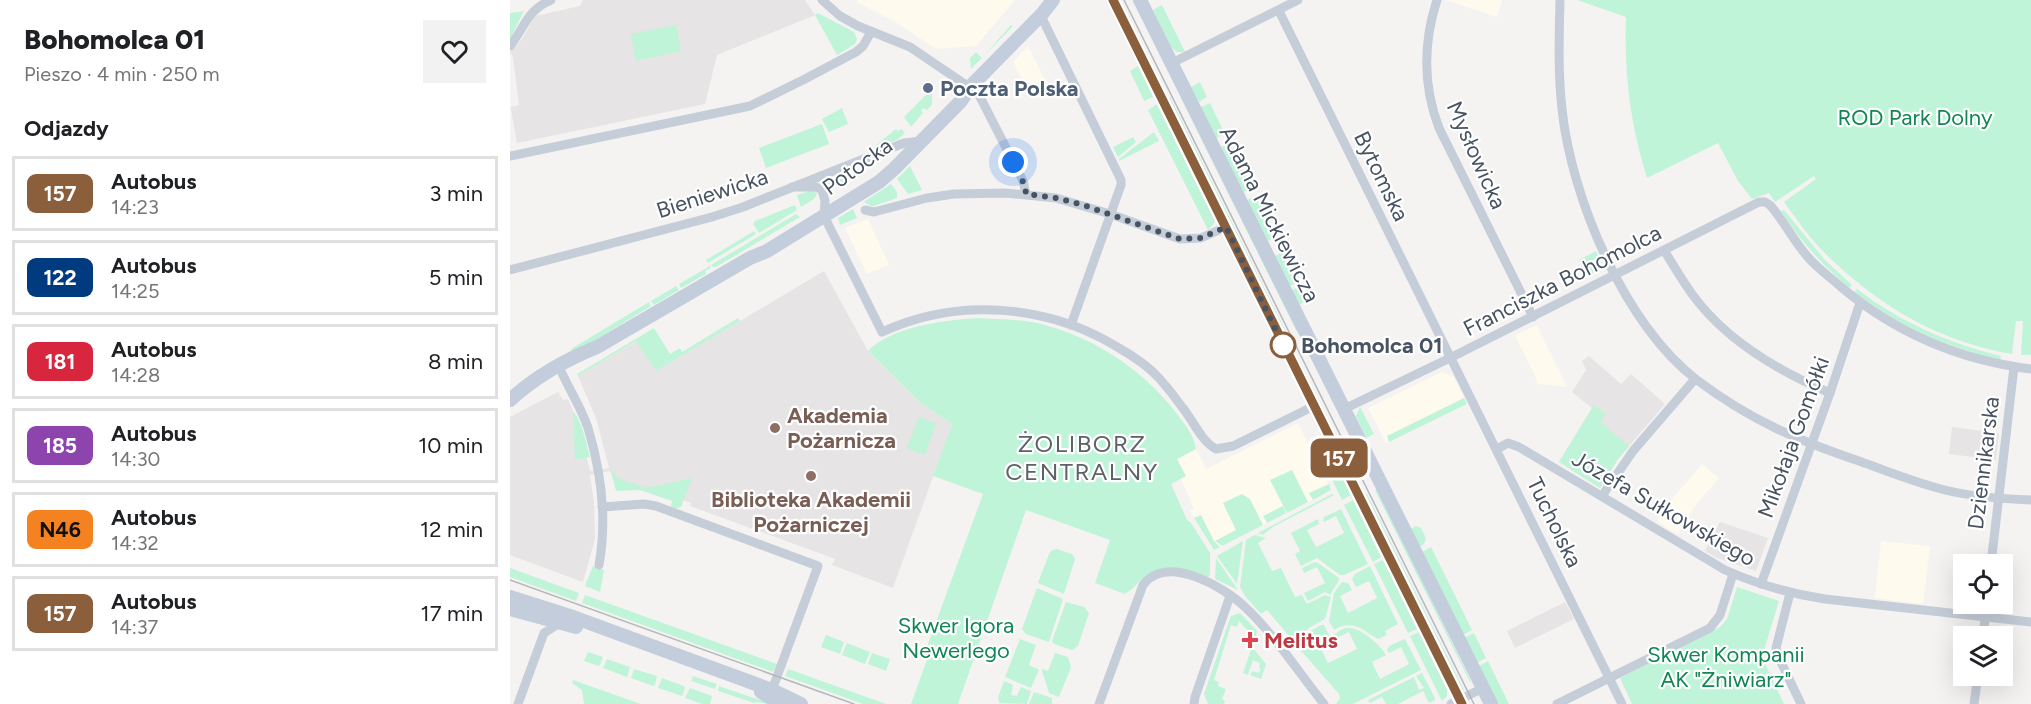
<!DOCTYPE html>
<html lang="pl">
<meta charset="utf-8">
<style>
:root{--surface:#fff;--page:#f2f2f2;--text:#202124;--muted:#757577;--line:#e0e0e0}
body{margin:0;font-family:Figtree,sans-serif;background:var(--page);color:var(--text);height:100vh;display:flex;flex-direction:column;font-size:22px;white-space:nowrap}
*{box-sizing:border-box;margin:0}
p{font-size:20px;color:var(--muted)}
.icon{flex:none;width:33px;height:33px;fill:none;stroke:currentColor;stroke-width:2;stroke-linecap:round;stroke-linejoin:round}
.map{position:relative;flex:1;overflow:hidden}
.side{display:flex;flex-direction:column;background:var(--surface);width:510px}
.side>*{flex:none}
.badge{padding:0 12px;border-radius:9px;font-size:21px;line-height:39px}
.controls{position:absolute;left:1443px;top:554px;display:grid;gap:12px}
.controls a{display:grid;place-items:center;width:60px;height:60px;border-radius:0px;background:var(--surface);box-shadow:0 6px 24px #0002;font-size:30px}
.you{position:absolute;width:30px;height:30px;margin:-15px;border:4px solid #fff;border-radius:50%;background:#1a73e8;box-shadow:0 0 0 9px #1a73e833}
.map>.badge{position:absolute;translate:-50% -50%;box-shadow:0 0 0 3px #fff}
h2{padding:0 24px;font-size:22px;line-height:54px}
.round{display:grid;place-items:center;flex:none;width:63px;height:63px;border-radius:0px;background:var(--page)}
.overview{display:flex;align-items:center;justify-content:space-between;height:102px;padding:0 24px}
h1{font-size:28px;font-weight:800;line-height:45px}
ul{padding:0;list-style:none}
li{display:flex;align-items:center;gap:18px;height:75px;margin:0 12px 9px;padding:0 12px;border:3px solid var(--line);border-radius:0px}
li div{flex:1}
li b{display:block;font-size:22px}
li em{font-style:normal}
li .badge{min-width:66px;font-weight:700;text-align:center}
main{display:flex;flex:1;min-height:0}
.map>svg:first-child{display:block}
.commercial{fill:#fefaed}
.education{fill:#e6e4e4}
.green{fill:#bff4d8}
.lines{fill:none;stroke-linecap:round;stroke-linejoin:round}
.street{stroke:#c5cdd8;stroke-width:9}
.secondary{stroke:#c4cddc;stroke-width:14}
.tram{stroke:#b4b7bd;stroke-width:1.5}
.line-casing{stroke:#fff;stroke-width:14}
.line{stroke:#8b5e3c;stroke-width:9}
.walk{stroke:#485362;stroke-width:6;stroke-dasharray:0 10.8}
.service-dot{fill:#5c6f8a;stroke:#fff;stroke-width:2}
.stop-dot{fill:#fff;stroke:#8b5e3c;stroke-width:3}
.education-dot{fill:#8d6e63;stroke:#fff;stroke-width:2}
.health-dot{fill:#e0444e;stroke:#fff;stroke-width:2}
.labels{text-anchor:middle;stroke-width:4.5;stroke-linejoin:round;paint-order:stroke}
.service-label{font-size:22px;font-weight:bold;fill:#4e5e75;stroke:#fff;text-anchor:start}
.park-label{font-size:22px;fill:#108655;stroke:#fff}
.street-label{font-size:22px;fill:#485362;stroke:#fff}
.stop-label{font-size:22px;font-weight:bold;fill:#485362;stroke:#fff;text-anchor:start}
.education-label{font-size:22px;font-weight:bold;fill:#785e54;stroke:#fff;text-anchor:start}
.health-label{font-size:22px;font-weight:bold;fill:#be3a42;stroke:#fff;text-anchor:start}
.neighbourhood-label{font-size:24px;letter-spacing:1.5px;fill:#5e6268;stroke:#fff}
</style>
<main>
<section class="side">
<div class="overview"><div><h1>Bohomolca 01</h1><p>Pieszo · 4 min · 250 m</p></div><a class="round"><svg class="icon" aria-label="heart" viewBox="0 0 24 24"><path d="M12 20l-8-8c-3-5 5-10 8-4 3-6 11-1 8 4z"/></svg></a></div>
<h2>Odjazdy</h2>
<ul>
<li><span class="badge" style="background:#8b5e3c;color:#fff">157</span><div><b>Autobus</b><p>14:23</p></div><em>3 min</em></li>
<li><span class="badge" style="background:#003b80;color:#fff">122</span><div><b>Autobus</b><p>14:25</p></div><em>5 min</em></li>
<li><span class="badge" style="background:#d7263d;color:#fff">181</span><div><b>Autobus</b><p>14:28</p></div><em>8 min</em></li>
<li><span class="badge" style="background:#8e44ad;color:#fff">185</span><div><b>Autobus</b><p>14:30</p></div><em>10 min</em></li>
<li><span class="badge" style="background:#f58220;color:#111">N46</span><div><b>Autobus</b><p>14:32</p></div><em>12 min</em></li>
<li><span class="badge" style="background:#8b5e3c;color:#fff">157</span><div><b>Autobus</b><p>14:37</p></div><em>17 min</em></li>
</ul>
</section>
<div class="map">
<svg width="1521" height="704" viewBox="0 0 1521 704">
<rect width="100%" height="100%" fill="#f5f3f2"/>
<g class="commercial">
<polygon points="348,0 505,0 466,46 426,49 387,23 347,2"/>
<polygon points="936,0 992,0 987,17"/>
<polygon points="518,46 538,86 520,95 503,62"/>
<polygon points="358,219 379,265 357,274 335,228"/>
<polygon points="1027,325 1040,353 1057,387 1028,384 1025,376 1005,335"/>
<polygon points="932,372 943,376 957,404 876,443 858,408"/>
<polygon points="788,423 821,490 704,550 680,511 684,509 671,479 675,476 667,459 686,449 696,469"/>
<polygon points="1192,464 1209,478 1182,510 1168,534 1147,522 1161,500"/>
<polygon points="1371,541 1420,546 1413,604 1365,598"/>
</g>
<g class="education">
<polygon points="73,0 295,0 305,15 207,55 195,104 7,143 1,109 1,107 9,105 3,57 0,52 12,39 25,16 70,6"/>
<polygon points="314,271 358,351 412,404 442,424 383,588 322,565 325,559 320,557 180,506 181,503 162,496 103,479 100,471 80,475 84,502 85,539 73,582 0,555 0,417 48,392 53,400 58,399 63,411 70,431 80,471 99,468 86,418 68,376 127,341 146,371"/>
<polygon points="1079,356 1111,384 1121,374 1155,404 1108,459 1090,488 1049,462 1082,408 1062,392 1076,370 1072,361"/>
<polygon points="1442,427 1489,433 1486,460 1439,454"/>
<polygon points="1210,522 1258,538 1246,571 1207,558 1195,551"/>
<polygon points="1055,602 1064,619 1005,648 997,631"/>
</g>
<g class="green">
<path d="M1067,0H1521V355H1511L1513,321H1506L1502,354C1425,341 1362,302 1308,246C1296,233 1285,217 1274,202L1306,179L1304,176L1265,202L1259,193L1242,199L1228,181L1208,143L1137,178C1120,123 1114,74 1116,17Z"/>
<polygon points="652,5 675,52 667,52 661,47 643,10"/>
<polygon points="14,11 0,39 0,13"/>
<polygon points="308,13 344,32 347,39 345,44 327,55 305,15"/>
<polygon points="166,25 171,51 126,61 121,34"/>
<polygon points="501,25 503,26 461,69 460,58 466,52 472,58"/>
<polygon points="628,66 643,97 634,101 620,71"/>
<polygon points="690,82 697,97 689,102 681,87"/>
<polygon points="419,92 422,95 422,105 417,110 414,108 411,110 413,113 401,127 394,117"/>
<polygon points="668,93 788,330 787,332"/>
<polygon points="660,97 778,336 777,337 658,99"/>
<polygon points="700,103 715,134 706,138 691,107"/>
<polygon points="647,104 704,218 704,223 698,230 638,110"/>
<polygon points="332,108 338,124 319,132 312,119"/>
<polygon points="312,124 319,144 256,168 249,148"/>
<polygon points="386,129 388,131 391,129 395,133 387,140 360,150"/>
<polygon points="644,132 649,141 609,161 609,159"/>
<polygon points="623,137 626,142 608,157 603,147"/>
<polygon points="720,143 743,188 733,192 711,147"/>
<polygon points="400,166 412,190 398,194 387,179"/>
<polygon points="349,171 322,188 316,189 308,181 318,177 325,180"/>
<polygon points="381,184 387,192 387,198 364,206 361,206 354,202 346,207"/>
<polygon points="303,190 307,194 304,199 291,207 287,195"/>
<polygon points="746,196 767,236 758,241 737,200"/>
<polygon points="285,205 287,210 249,233 243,224 245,221"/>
<polygon points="343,209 347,218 330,225 328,218"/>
<path d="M1274,210L1315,260L1342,285L1339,288C1313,265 1290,241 1271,211Z"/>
<polygon points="286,214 290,217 206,267 203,267 201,265"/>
<polygon points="244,231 246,234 198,263 196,260"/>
<polygon points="774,251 789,281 780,286 765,256"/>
<polygon points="1086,251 1093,268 1077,276 1069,260"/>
<polygon points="200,266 201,268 195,271 196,274 171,288 169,284"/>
<polygon points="166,286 169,290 144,305 141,301"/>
<polygon points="791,286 798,300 789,305 782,290"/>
<path d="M1347,289C1390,322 1438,343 1491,356L1490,360C1433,345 1391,328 1344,292Z"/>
<polygon points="139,302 141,306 64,353 61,349"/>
<polygon points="228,318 230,321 146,371 126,341 68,376 67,374 144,328 160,354 170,348 172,352"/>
<path d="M467,318C485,319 504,319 522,322C577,333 629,366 664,410C674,424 683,432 686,449L667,459L676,476L661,484L677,520L681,523L700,553V575L698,577C668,567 651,560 626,585C623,589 618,591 615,594L585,583L600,540L516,510L448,704H401L419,654L415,652L473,494L423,476L442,424L412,404L358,351C381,327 434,320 467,318Z"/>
<polygon points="954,398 957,404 879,442 877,436"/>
<polygon points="1084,405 1096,414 1090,422 1119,446 1108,459 1090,488 1049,462"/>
<polygon points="850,407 864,434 856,438 846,416"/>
<path d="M63,411C72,421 76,442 80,457L65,460Z"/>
<polygon points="409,417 426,423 415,455 397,448"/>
<polygon points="824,461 841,495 832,500 815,465"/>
<polygon points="782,470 798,502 777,513 760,480"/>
<polygon points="101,471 104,471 106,477 135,488 182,478 171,507 164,509 161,506 162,501 130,490 106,491"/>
<polygon points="819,484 821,490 803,500 799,493"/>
<polygon points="867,489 960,679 961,684 865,490"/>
<polygon points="732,494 740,499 753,525 712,546 705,541 726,530 713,503"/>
<polygon points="822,494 824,495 763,527 753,535 748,533"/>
<polygon points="857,494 954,690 952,691 855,495"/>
<polygon points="843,500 871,557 863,562 834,505"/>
<polygon points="773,506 776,513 757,523 753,516"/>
<polygon points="831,509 858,564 834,575 830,575 807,558 791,566 785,554 790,551 781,533 808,519 809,524 797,530 806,547 834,533 826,516 814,522 813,520 814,517"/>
<polygon points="691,515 704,541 710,547 704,550 684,518"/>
<polygon points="906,526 911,528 916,538 914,544 909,547 900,529"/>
<polygon points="745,535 756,538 748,543 762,571 771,568 785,597 792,595 797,604 815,595 821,597 815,619 799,628 784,642 757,610 751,614 735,596 730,587 736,540"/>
<polygon points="733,541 727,584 707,556"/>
<polygon points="921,547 962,630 953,635 912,552"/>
<polygon points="547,549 562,554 565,559 554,594 528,583 539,554 542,550"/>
<polygon points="706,558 728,590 705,579"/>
<polygon points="873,560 907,629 898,633 864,564"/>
<path d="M805,562L808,563L829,578C829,584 822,588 821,595L815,592L798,601L794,593L815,583L807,567L794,573L792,568Z"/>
<polygon points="83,566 94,570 90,592 75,586"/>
<path d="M860,566L888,624L875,631L877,635L868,639C851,629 843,619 824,630L819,621L824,593L832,582L838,583L842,590L830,596L838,613L867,598L859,581L846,587L842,579L845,574Z"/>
<polygon points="0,568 69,593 66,601 0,577"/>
<polygon points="1227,587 1269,601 1252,657 1274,704 1122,704 1110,678 1210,627 1217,619"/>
<polygon points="527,588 553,599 539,642 516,634 512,629"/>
<polygon points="75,595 267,664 263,672 72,603"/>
<polygon points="556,602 574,607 579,613 568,646 562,650 544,644 542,641"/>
<polygon points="730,613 747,631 745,639 729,621 727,627 721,625 704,680 709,682 708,686 716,689 712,699 715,701 714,704 698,704 694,694 718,624 721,616"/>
<path d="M811,625H814L822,641L810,647L818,663L847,649L839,632L827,638L825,634C829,631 833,628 838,628C850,627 871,645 876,655L862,662L870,679L899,664L891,647L879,653L877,650L879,646L895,639L911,670L843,704H826L830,698L829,694L786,645L802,630Z"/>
<polygon points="909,632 937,689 937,696 932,701 900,636"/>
<polygon points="964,633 976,658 967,663 954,638"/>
<polygon points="316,635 334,642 330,654 311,647"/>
<polygon points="510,639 526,645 519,665 529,670 521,688 495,677"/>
<polygon points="337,643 360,652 355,664 332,655"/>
<polygon points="742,647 756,664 751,679 740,675 742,671 749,673 751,669 749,668 750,663 743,660 738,675 733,673"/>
<polygon points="78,652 93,657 90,665 88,666 74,661"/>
<polygon points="362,653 380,659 376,671 358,664"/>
<polygon points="545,653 558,657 561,667 549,697 539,693 532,671 532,669 538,671"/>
<polygon points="97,659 120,667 117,677 93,668"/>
<polygon points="978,661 999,704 988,704 969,666"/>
<polygon points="124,669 147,676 145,685 143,686 121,678"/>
<polygon points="278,669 284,671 376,704 353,704 278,677 275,676"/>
<polygon points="912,673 925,698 925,700 919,703 913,691 888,704 876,704 872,697 860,703 858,700 904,677 909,690 914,688 906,676"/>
<polygon points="183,676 207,684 205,689 181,681"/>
<polygon points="152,678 174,686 175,688 172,696 148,688"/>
<polygon points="63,680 131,704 74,704 72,690 62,683"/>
<polygon points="494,681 503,685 501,695 507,696 511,687 521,691 517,704 489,703 488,697"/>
<polygon points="209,686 261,704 245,702 244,703 208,691"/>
<polygon points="180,688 202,696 200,704 192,704 175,698"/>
<polygon points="524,692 542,698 542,704 519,704"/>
</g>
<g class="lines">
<g class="street">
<polyline points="312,0 330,16 348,26 400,47 468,93 513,181 516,194"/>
<path d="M927,0C913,43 913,86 929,128L1023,317"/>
<path d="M1050,0C1049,37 1048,73 1052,109C1061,197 1115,326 1187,380C1240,420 1287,440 1349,461C1377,471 1406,483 1435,490C1464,497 1492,499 1521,500"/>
<polyline points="769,11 1112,704"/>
<polyline points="531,16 611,180 611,185 561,325"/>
<path d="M0,46C15,27 17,10 41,0"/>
<polyline points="662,63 788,0"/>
<polyline points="0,156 240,106 293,80 346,52 353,46 361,32"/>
<path d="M282,187H306L312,190L315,201L314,216L372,332C448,297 538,304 609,348C623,356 638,366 649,378C657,387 665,397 672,407C683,420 691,441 706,449L723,446L804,406"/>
<polyline points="355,210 364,212 417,198 444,194 495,193 546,198 600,214 670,239 691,238 716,227"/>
<path d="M1154,250C1163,265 1172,280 1182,294C1216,341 1268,371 1320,393"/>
<polyline points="0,270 202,217 233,207 394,143 411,141"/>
<path d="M52,373C60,391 72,409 78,428C91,471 97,520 89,565"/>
<path d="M834,409L940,358L1249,202H1255L1260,205C1274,221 1283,240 1297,256C1307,268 1320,277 1331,287C1387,334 1449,360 1521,369"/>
<path d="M987,449L998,443L1009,447L1215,570C1247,584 1281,594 1315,599L1521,622"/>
<polyline points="1092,496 1123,451 1185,379"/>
<polyline points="92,507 134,504 146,506 308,566 262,690"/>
<polyline points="1481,564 1504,367"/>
<polyline points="1251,584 1320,393 1350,303"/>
<polyline points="1280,593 1266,648 1269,658 1291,704"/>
<polyline points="1473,636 1477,603"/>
<polyline points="8,704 34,633 50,623"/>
<path d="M589,704L633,585C656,553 714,587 735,607C764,634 789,673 814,704"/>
<polyline points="684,704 685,697 720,596"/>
<polyline points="941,704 973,688"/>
<polyline points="1047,704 1200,628 1210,615 1223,574"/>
<polyline points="1464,704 1468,675"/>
</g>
<g class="secondary">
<polyline points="603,0 952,704"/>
<polyline points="630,0 981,704"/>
<path d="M0,400C25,377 55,360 87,347L240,258L257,251L369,182L384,169L451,101L460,87L532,14L543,0"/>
<polyline points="0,597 63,617 262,690 291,704"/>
<polyline points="0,609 66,627"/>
<polyline points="251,692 271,704"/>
</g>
<g class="tram">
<polyline points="614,0 964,704"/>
<polyline points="0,580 344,704"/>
</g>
</g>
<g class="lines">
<defs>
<polyline id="line" points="603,0 952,704"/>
</defs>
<use href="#line" class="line-casing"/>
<use href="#line" class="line"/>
<polyline class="walk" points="503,162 515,186 516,194 546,198 573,205 670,239 691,238 716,227 773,345"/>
</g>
<circle class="service-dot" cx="418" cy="88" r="6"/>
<circle class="stop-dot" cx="773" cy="345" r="12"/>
<g class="education-dot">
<circle cx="265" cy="428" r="6"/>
<circle cx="301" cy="476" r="6"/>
</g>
<path class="health-dot" d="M737 631h6v6h6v6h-6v6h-6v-6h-6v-6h6z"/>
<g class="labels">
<g class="service-label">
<text x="430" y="96">Poczta Polska</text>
</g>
<g class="park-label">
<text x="1405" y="125">ROD Park Dolny</text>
<text x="446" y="633">Skwer Igora<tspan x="446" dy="25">Newerlego</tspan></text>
<text x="1216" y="662">Skwer Kompanii<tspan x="1216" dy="25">AK "Żniwiarz"</tspan></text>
</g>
<g class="street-label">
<text transform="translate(967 155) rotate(66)" y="8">Mysłowicka</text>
<text transform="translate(347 166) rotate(-36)" y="8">Potocka</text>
<text transform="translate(872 176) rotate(64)" y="8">Bytomska</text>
<text transform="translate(202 193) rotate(-18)" y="8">Bieniewicka</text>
<text transform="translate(760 214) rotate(63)" y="8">Adama Mickiewicza</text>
<text transform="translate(1052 280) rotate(-27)" y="8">Franciszka Bohomolca</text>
<text transform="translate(1283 437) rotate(-70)" y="8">Mikołaja Gomółki</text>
<text transform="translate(1473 463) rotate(-83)" y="8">Dziennikarska</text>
<text transform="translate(1154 508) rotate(30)" y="8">Józefa Sułkowskiego</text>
<text transform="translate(1045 522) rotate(64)" y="8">Tucholska</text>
</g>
<g class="stop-label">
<text x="791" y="353">Bohomolca 01</text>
</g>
<g class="education-label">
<text x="277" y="423">Akademia<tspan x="277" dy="25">Pożarnicza</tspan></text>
<text x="301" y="507" text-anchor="middle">Biblioteka Akademii<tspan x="301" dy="25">Pożarniczej</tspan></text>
</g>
<g class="health-label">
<text x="754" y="648">Melitus</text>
</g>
<g class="neighbourhood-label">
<text x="572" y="452">ŻOLIBORZ<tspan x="572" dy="28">CENTRALNY</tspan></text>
</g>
</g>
</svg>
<div class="controls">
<a><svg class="icon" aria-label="locate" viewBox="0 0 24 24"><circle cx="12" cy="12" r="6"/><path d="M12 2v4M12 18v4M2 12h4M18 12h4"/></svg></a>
<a><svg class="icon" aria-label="layers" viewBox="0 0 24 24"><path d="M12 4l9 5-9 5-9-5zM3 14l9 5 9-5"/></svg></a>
</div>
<div class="you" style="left:503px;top:162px"></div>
<b class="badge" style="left:829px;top:458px;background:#8b5e3c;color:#fff">157</b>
</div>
</main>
